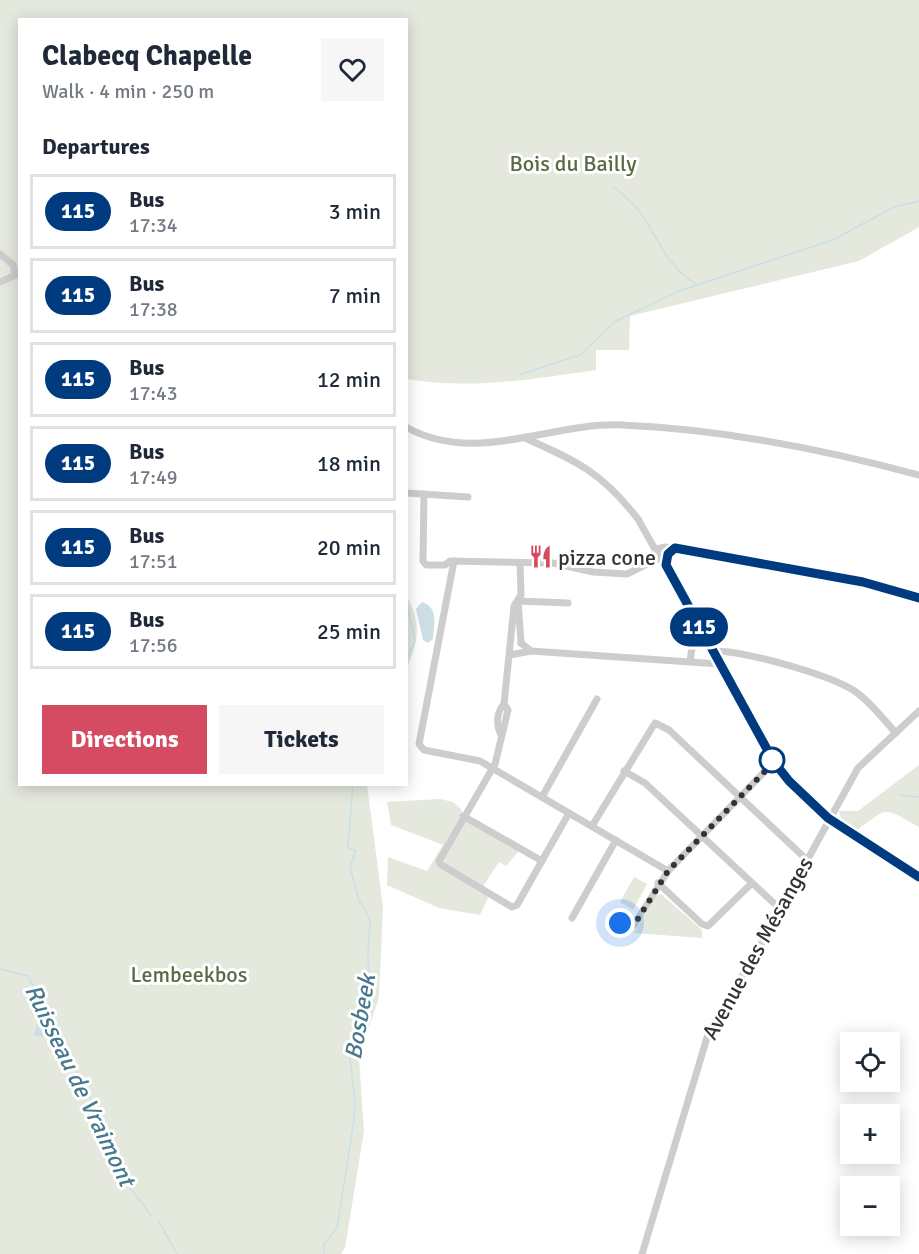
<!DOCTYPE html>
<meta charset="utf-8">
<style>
:root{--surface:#fff;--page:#f6f6f7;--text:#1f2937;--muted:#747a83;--line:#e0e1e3;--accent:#d44b62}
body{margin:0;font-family:Signika,sans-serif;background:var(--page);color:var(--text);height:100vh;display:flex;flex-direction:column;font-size:22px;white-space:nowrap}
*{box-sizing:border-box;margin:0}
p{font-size:20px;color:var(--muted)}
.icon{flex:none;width:33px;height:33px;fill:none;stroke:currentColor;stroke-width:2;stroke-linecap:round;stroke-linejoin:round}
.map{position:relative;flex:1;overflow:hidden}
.sheet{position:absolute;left:18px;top:18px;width:390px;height:768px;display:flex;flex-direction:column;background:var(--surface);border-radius:0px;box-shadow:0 3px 15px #0003}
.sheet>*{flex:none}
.badge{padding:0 12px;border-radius:20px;font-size:21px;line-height:39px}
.buttons{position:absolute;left:840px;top:1032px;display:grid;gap:12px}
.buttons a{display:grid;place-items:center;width:60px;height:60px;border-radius:0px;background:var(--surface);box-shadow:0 3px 15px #0003;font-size:30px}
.you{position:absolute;width:30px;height:30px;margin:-15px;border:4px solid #fff;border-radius:50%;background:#1a73e8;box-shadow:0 0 0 9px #1a73e833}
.map>.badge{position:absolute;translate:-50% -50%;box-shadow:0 0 0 3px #fff}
h2{padding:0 24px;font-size:22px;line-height:54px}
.round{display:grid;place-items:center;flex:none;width:63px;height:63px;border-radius:0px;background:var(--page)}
.overview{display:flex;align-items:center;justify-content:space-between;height:102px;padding:0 24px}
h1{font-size:28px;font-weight:700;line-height:45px}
.primary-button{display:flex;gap:12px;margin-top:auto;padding:12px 24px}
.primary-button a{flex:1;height:69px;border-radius:0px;background:var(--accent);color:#fff;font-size:24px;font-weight:700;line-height:69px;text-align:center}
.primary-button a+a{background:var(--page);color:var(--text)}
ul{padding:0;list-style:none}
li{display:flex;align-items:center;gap:18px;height:75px;margin:0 12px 9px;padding:0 12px;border:3px solid var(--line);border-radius:0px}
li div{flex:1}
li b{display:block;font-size:22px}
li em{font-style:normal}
li .badge{min-width:66px;font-weight:700;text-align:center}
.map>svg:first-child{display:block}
.green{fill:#e4e8dd}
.water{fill:#ccdfe7}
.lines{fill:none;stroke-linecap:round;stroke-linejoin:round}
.stream{stroke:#ccdfe7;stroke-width:1.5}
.minor{stroke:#cdcdcd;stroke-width:7}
.line-casing{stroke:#fff;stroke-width:14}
.line{stroke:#003b80;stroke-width:9}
.walk{stroke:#333;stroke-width:6;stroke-dasharray:0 10.8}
.stop-dot{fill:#fff;stroke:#003b80;stroke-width:3}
.labels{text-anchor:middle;stroke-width:6;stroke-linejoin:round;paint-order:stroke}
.park-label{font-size:22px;fill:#5a6b44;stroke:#fff}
.poi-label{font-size:22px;fill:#333;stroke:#fff;text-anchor:start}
.street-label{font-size:22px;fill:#333;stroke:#fff}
.water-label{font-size:24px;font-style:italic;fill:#48798d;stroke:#fff}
</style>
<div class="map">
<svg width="919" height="1254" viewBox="0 0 919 1254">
<rect width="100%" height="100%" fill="#fff"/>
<g class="green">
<path d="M0,0H919V227L859,261L630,316L629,350H596V370C533,379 470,390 407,379L406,20H20V784L367,785L383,907L379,997L359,1059L364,1131L345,1248L341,1254H0Z"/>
<path d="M407,597C422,623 418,642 407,668Z"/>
<path d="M919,765V827C879,805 891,807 855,831L842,821L839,811H858Z"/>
<polygon points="440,799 453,802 462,810 459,817 519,851 506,866 499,862 482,888 488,898 480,915 439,908 387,885 388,857 427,871 443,845 391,825 387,802"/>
<polygon points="634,877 647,884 633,910 620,902"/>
<polygon points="661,894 702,930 702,938 634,933 656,896"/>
</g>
<g class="water">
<path d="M422,602C439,607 434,625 433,639L428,643L423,640L416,609Z"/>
<path d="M31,992C49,1001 54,1014 48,1033L41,1037L34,1035L39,1016Z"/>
</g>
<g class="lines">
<g class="stream">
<path d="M613,186C622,194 633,203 640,212C661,242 664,263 697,285"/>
<polyline points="521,374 580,355 616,321 679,291 833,240 894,207 919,201"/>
<polyline points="406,599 415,641 406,661"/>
<polyline points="899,795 919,797"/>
<polyline points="0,969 28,976 38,995"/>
<polyline points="51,1021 101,1119 120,1175 151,1215"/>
<polyline points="158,1220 177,1254"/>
<polyline points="324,1254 324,1244 337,1228 354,1120 355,1102 350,1059 369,990 368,953 370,922 365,908 359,901 350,867 356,851 348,848 353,784"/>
</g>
<g class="minor">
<polyline points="0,254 13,265 15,274"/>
<polyline points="0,282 20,273"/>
<path d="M406,427C475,466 550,422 622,425C722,429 822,449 919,475"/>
<path d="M527,439C579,462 602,473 638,519L774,762C813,813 865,845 919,877"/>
<polyline points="406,493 468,497"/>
<polyline points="424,494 423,561 426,565 445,565 450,561 553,563 593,572 627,574 661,557"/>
<polyline points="656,549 666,547 863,582 919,598"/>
<polyline points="454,561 419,744 424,750 480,761 668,871"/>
<polyline points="518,601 568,603"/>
<polyline points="518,601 521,643"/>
<polyline points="531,651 719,664"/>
<path d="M712,651C742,650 827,674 853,690C870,701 883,719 896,733"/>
<polyline points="510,655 531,651 521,643"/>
<polyline points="690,661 696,622"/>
<polyline points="504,704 508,710 495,764 439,861 440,864 512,907 517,905 569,813"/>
<path d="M500,733C496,723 497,712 504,704L514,606L521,595L520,563"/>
<polyline points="624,771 645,783 779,908"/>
<polyline points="542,797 597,699"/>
<polyline points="463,816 542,861"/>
<polyline points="592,826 655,723 669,730 806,859"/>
<polyline points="658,883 702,924 708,926 751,884"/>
<polyline points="572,918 616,840"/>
<polyline points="620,923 634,925 668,871 774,762"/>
<polyline points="642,1254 709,1031 756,953 858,768 919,711"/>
</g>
</g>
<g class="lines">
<defs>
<polyline id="line" points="919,598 863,582 675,548 668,554 666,565 774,762 789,781 828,818 919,877"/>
</defs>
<use href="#line" class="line-casing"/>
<use href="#line" class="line"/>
<polyline class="walk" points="620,923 634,925 668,871 774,762 772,760"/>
</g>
<defs>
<symbol id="restaurant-bare" viewBox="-9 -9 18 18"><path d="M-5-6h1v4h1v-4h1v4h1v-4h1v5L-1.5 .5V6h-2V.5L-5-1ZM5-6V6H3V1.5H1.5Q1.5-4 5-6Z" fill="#d44b62" stroke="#fff" stroke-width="2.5" paint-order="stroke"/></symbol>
</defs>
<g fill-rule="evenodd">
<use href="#restaurant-bare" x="524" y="540" width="33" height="33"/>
</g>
<circle class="stop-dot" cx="772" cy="760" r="12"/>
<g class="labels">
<g class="park-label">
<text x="573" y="171">Bois du Bailly</text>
<text x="189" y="982">Lembeekbos</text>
</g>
<g class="poi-label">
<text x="558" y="565">pizza cone</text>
</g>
<g class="street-label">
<text transform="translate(757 948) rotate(-61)" y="8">Avenue des Mésanges</text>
</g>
<g class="water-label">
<text transform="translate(360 1017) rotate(-80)" y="8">Bosbeek</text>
<text transform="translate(80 1085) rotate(64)" y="8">Ruisseau de Vraimont</text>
</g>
</g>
</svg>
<div class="buttons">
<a><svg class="icon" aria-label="locate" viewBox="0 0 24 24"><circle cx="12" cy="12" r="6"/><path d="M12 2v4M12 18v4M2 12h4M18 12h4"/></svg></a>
<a>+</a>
<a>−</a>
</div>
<div class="you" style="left:620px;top:923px"></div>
<b class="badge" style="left:699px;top:627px;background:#003b80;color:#fff">115</b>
<section class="sheet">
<div class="overview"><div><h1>Clabecq Chapelle</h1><p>Walk · 4 min · 250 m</p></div><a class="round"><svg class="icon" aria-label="heart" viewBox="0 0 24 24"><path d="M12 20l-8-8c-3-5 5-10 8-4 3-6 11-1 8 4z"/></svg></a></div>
<h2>Departures</h2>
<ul>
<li><span class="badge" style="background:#003b80;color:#fff">115</span><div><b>Bus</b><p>17:34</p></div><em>3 min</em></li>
<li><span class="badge" style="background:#003b80;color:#fff">115</span><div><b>Bus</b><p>17:38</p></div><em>7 min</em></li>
<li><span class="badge" style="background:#003b80;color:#fff">115</span><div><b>Bus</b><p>17:43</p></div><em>12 min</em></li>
<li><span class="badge" style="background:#003b80;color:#fff">115</span><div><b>Bus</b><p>17:49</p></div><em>18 min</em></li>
<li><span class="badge" style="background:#003b80;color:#fff">115</span><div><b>Bus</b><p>17:51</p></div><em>20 min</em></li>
<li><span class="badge" style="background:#003b80;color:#fff">115</span><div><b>Bus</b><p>17:56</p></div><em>25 min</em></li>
</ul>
<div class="primary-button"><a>Directions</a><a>Tickets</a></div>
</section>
</div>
